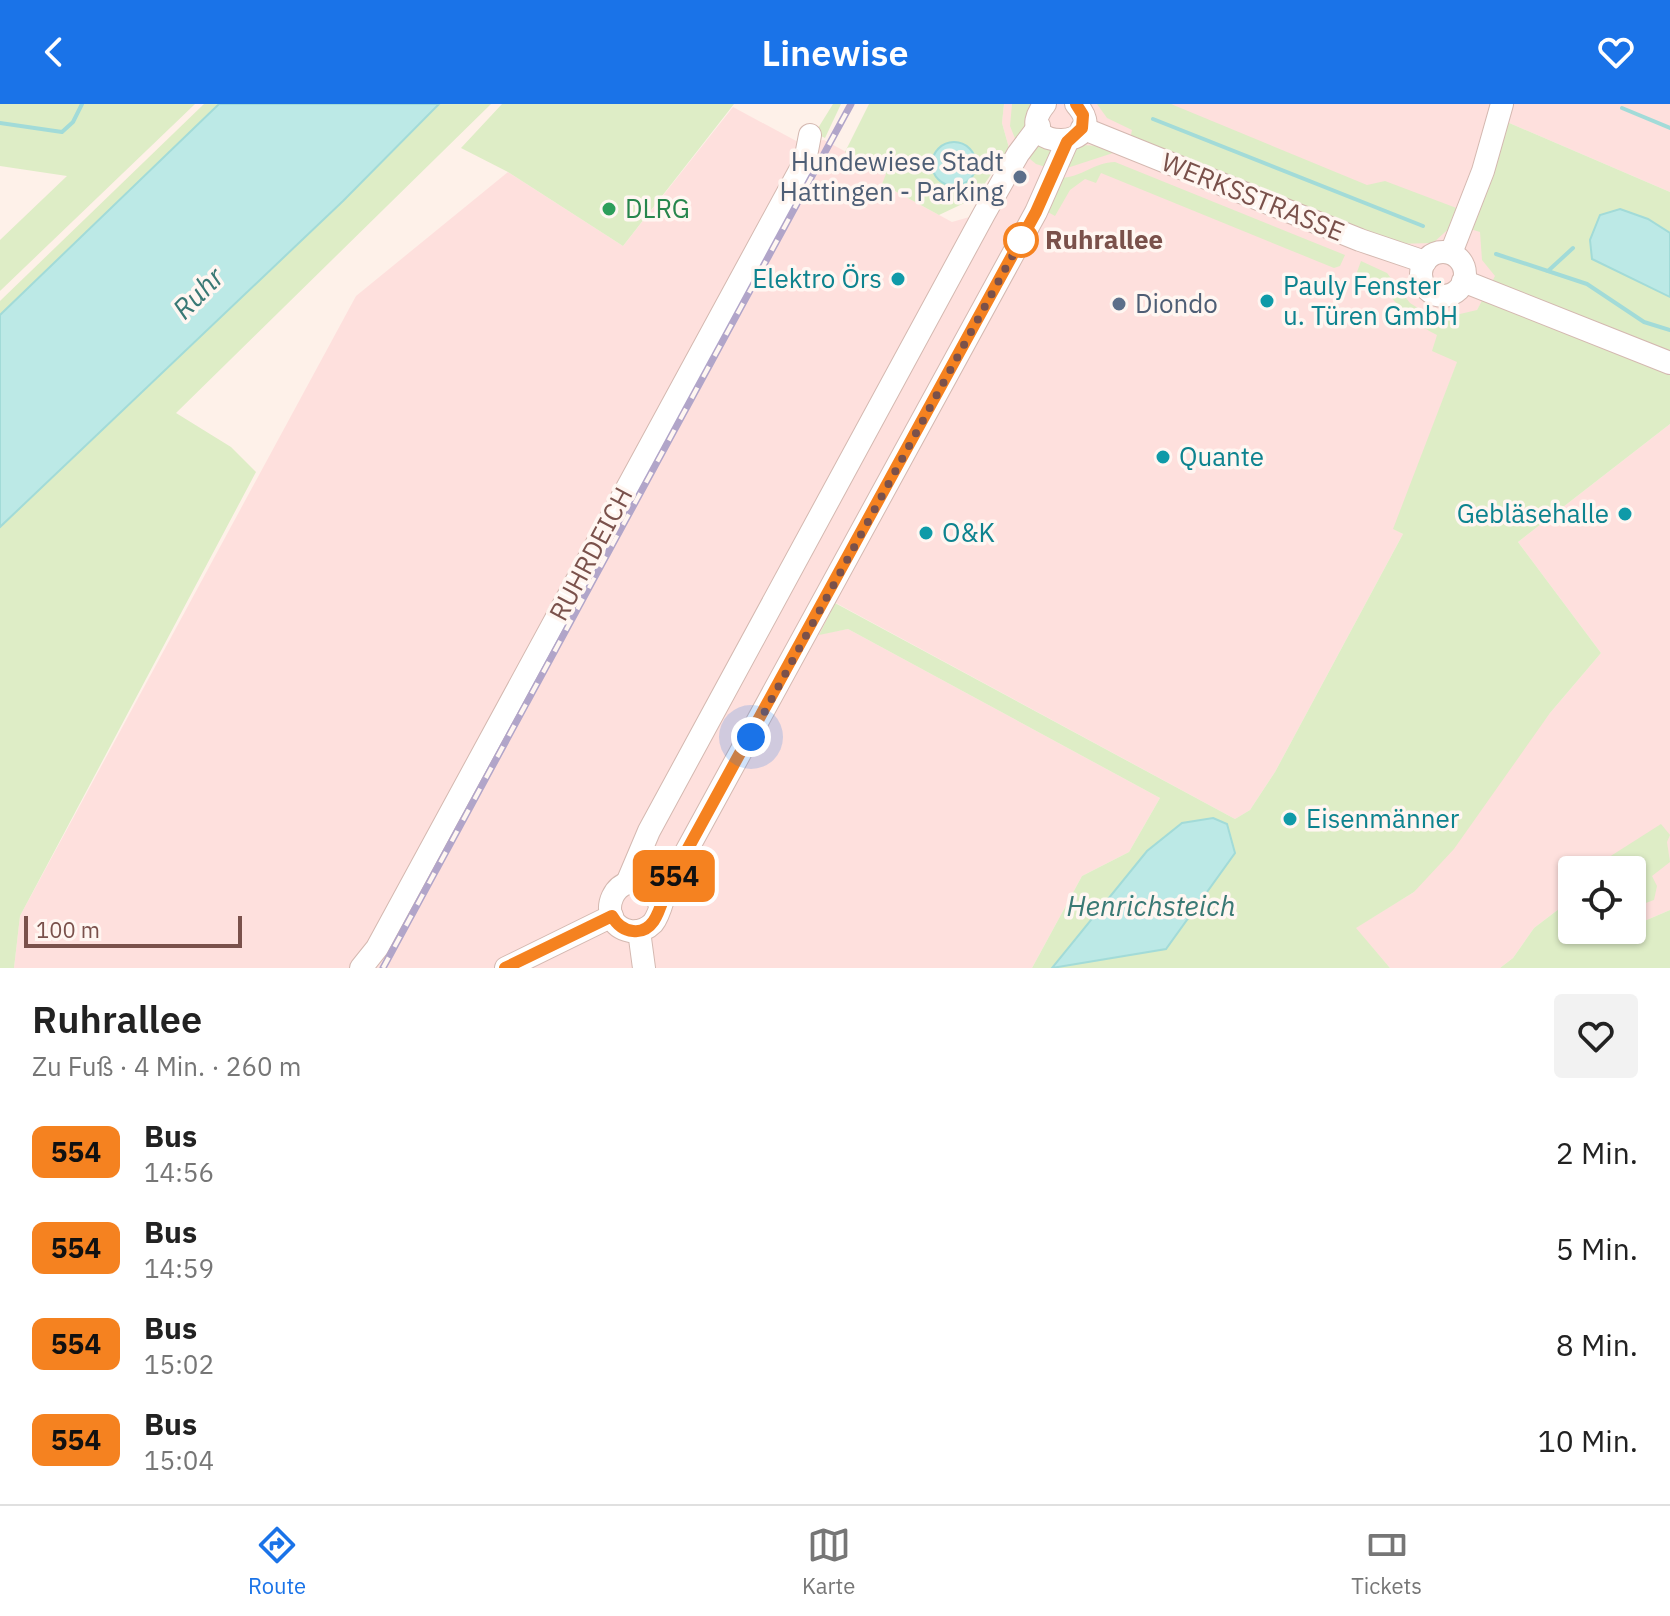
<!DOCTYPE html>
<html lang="de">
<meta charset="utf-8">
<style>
:root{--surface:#fff;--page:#f2f2f2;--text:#222;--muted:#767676;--line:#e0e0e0;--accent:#1a73e8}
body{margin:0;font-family:"IBM Plex Sans",sans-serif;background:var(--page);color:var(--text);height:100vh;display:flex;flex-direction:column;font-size:30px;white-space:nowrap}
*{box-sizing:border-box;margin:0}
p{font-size:26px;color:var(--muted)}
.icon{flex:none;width:44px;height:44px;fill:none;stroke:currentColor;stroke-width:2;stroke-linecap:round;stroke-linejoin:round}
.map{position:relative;height:864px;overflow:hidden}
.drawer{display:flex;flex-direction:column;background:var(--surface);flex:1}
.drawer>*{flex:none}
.badge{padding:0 16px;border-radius:12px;font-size:28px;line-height:52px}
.fabs{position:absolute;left:1558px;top:752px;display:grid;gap:16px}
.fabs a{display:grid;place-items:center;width:88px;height:88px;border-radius:8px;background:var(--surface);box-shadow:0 2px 6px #0004;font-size:40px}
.scale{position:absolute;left:24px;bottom:20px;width:218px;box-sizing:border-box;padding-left:8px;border:4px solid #7a514b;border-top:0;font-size:22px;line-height:28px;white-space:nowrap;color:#7a514b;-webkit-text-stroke:6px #fff6f1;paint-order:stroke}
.you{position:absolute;width:40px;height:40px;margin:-20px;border:6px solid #fff;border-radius:50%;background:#1a73e8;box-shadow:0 0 0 12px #1a73e833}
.map>.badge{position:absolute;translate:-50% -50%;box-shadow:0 0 0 4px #fff}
.round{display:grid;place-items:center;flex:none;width:84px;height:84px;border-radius:8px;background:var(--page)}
.head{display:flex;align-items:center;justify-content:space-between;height:136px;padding:0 32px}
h1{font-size:38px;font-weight:600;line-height:60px}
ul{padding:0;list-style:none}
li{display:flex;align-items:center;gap:24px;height:96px;padding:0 32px}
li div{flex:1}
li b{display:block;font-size:30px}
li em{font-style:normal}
li .badge{min-width:88px;font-weight:700;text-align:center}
header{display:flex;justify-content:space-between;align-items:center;height:104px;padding:0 32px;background:var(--accent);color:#fff;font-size:36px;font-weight:600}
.menu{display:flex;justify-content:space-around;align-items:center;height:112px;border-top:2px solid var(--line);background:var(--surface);font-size:22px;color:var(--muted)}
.menu a{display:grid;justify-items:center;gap:4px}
.menu .current{color:var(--accent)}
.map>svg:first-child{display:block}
.commercial{fill:#fee0dd}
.green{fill:#deedc6}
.water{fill:#bce9e6;stroke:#a2dbd8;stroke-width:2}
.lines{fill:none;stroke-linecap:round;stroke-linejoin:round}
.stream{stroke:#a2dbd8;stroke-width:4}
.minor-casing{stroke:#d4b8b0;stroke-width:24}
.minor{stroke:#fff;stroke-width:22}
.rail-casing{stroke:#b1a5c9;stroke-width:7}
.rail{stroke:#fff6f1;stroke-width:4;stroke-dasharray:12;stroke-linecap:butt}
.line-casing{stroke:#fff;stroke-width:18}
.line{stroke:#f58220;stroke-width:12}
.walk{stroke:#7a514b;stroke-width:8;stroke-dasharray:0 14.4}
.service-dot{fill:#5c6f8a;stroke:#fff6f1;stroke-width:3}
.leisure-dot{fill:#2e9e5b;stroke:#fff6f1;stroke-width:3}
.stop-dot{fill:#fff;stroke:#f58220;stroke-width:4}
.culture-dot{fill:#0f9aa8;stroke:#fff6f1;stroke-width:3}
.labels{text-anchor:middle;stroke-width:7;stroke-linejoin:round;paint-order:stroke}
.service-label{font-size:26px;fill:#4e5e75;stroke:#fff6f1;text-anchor:end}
.street-label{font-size:26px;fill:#7a514b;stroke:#fff6f1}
.leisure-label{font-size:26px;fill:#27864d;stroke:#fff6f1;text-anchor:start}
.stop-label{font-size:26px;font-weight:bold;fill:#7a514b;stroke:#fff6f1;text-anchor:start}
.culture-label{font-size:26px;fill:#0d838f;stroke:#fff6f1;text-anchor:start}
.water-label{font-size:28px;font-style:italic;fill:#3a7975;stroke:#fff6f1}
</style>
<header><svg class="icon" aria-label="back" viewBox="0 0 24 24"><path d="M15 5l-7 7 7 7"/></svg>Linewise<svg class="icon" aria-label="heart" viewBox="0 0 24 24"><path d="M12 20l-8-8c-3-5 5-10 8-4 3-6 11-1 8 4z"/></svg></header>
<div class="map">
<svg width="1670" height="864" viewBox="0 0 1670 864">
<rect width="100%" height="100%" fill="#fef1e9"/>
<g class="commercial">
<polygon points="1004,0 1670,0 1670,88 1507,18 1499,169 1477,206 1394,425 1403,430 1275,668 1250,706 1235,715 836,499 820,530 848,525 1160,694 1129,748 1082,772 1032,864 14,864 20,812 356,192 508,68 623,142 733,3 800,39 824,36 887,70 882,80 952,118 973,112 1009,44 1002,19"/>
<polygon points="1670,320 1670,806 1642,818 1632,810 1632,766 1572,766 1572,795 1534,824 1513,854 1500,864 1390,864 1355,824 1414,788 1550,609 1601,549 1518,438"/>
</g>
<g class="green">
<polygon points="0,0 195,0 0,187 0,136 67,72 0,62"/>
<polygon points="204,0 219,0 0,211 0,197"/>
<polygon points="439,0 491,0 176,309 231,343 256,368 20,812 14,864 0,864 0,423 343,97"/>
<polygon points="502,0 734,0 623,142 508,68 461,44"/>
<polygon points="833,0 841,0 825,34 815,29"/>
<polygon points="869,0 1004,0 1002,19 1009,44 975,94 939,111 882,80 886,70 845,48"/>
<polygon points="1012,0 1034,0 1018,42 1010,22"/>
<path d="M1097,0H1171L1367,81L1385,77L1475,111L1507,18L1670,88V320L1518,438L1601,549L1550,609L1454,745L1414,788L1356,824L1390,864H1032L1082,772L1129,748L1160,694L848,525L819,531L835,499L1235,715L1250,706L1275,668L1403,430L1393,425L1457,258L1432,247L1437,231C1413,220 1402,203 1383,186C1375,178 1362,178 1357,168L1361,157L1387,169L1410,199L1427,210L1447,213L1477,206L1495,172L1482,156L1480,128L1454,120L1433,139L1395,140L1130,35L1132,26L1107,14Z"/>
<polygon points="1036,33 1052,44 1052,65 1036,60 1024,50"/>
<polygon points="1080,41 1103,42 1116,48 1061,66 1069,49"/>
<path d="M1115,58L1345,151L1340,162L1334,164L1101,69L1096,79L1085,75L1070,86L1055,112L1046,107L1058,74C1080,75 1094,58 1115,58Z"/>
<polygon points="1661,720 1670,731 1667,738 1670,758 1652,772 1657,782 1654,796 1632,804 1632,766 1606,766 1606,755"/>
<polygon points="1572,795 1572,826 1632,826 1632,810 1642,818 1670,806 1670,864 1500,864 1513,854 1534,824"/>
</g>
<g class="water">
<polygon points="219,0 439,0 343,97 0,423 0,211"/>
<circle cx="954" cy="60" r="22"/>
<polygon points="1620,105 1648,115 1670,129 1670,193 1592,155 1590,136 1600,111"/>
<polygon points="1213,714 1227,720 1235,749 1166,845 1052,864 1147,747 1182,719"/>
</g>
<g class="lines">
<g class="stream">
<polyline points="1622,4 1670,24"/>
<polyline points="1153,15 1423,122"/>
<polyline points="0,19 62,28 73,18 82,0"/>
<polyline points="1496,150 1587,180 1644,218 1670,226"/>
<polyline points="1548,167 1573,144"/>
</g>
<defs>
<g id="minor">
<path d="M1045,0C1005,49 1118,47 1076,0"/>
<polyline points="1082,24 1360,136 1425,158"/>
<circle cx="1443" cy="170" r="22"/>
<polyline points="1451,149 1483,67 1502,0"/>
<polyline points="1463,177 1670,259"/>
<polyline points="627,779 649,727 984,110 1018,50 1039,22"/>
<path d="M659,799L653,786C615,757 591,819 630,827C639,828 647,825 653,819C661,809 663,791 669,779L1036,108L1067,38"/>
<polyline points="639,827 644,864"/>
<polyline points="361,864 377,844 805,57 810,31"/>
<polyline points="506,864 612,812"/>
</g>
</defs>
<use href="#minor" class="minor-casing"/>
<use href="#minor" class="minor"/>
<defs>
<polyline id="rail" points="383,864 851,0"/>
</defs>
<use href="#rail" class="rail-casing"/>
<use href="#rail" class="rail"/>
</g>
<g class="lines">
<defs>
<path id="line" d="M505,864L612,812C617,821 623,826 633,827C658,830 661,796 669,779L1036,108L1067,38L1082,24L1083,11L1076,0"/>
</defs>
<use href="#line" class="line-casing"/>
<use href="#line" class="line"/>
<polyline class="walk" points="751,633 1021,136"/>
</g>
<g class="service-dot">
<circle cx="1020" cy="73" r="8"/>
<circle cx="1119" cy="200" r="8"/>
</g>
<circle class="leisure-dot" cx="609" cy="105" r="8"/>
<circle class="stop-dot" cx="1021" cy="136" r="16"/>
<g class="culture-dot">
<circle cx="898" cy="175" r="8"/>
<circle cx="1267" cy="197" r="8"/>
<circle cx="1163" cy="353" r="8"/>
<circle cx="1625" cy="410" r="8"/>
<circle cx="926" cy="429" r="8"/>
<circle cx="1290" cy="715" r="8"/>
</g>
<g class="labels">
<g class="service-label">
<text x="1004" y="67">Hundewiese Stadt<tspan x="1004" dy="30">Hattingen - Parking</tspan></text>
<text x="1135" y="209" text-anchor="start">Diondo</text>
</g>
<g class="street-label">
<text transform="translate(1253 93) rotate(22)" y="9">WERKSSTRASSE</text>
<text transform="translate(591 450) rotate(-62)" y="9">RUHRDEICH</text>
</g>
<g class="leisure-label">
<text x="625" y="114">DLRG</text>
</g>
<g class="stop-label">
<text x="1045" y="145">Ruhrallee</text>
</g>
<g class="culture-label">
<text x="882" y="184" text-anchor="end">Elektro Örs</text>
<text x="1283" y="191">Pauly Fenster<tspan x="1283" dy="30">u. Türen GmbH</tspan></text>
<text x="1179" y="362">Quante</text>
<text x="1609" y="419" text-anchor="end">Gebläsehalle</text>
<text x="942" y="438">O&amp;K</text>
<text x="1306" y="724">Eisenmänner</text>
</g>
<g class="water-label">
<text transform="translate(198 189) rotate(-46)" y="10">Ruhr</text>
<text x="1151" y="812">Henrichsteich</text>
</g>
</g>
</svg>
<div class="fabs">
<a><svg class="icon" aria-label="locate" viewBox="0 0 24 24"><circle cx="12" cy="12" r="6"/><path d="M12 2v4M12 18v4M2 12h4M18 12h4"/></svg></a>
</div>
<div class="scale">100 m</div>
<div class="you" style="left:751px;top:633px"></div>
<b class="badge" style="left:674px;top:772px;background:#f58220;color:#111">554</b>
</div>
<section class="drawer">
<div class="head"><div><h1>Ruhrallee</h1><p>Zu Fuß · 4 Min. · 260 m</p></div><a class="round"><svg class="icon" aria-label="heart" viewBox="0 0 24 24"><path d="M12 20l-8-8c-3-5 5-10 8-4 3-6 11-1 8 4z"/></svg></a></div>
<ul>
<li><span class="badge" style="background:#f58220;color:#111">554</span><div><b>Bus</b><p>14:56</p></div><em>2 Min.</em></li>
<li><span class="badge" style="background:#f58220;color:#111">554</span><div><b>Bus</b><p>14:59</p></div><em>5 Min.</em></li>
<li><span class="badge" style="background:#f58220;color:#111">554</span><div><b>Bus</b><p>15:02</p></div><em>8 Min.</em></li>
<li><span class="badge" style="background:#f58220;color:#111">554</span><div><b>Bus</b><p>15:04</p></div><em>10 Min.</em></li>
</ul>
</section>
<nav class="menu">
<a class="current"><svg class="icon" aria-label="directions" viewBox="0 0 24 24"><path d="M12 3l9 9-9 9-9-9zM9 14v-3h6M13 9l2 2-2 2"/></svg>Route</a>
<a><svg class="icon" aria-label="map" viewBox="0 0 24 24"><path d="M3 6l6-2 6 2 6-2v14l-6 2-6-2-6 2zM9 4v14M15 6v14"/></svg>Karte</a>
<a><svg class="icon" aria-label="tickets" viewBox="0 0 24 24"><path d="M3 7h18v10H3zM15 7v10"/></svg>Tickets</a>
</nav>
